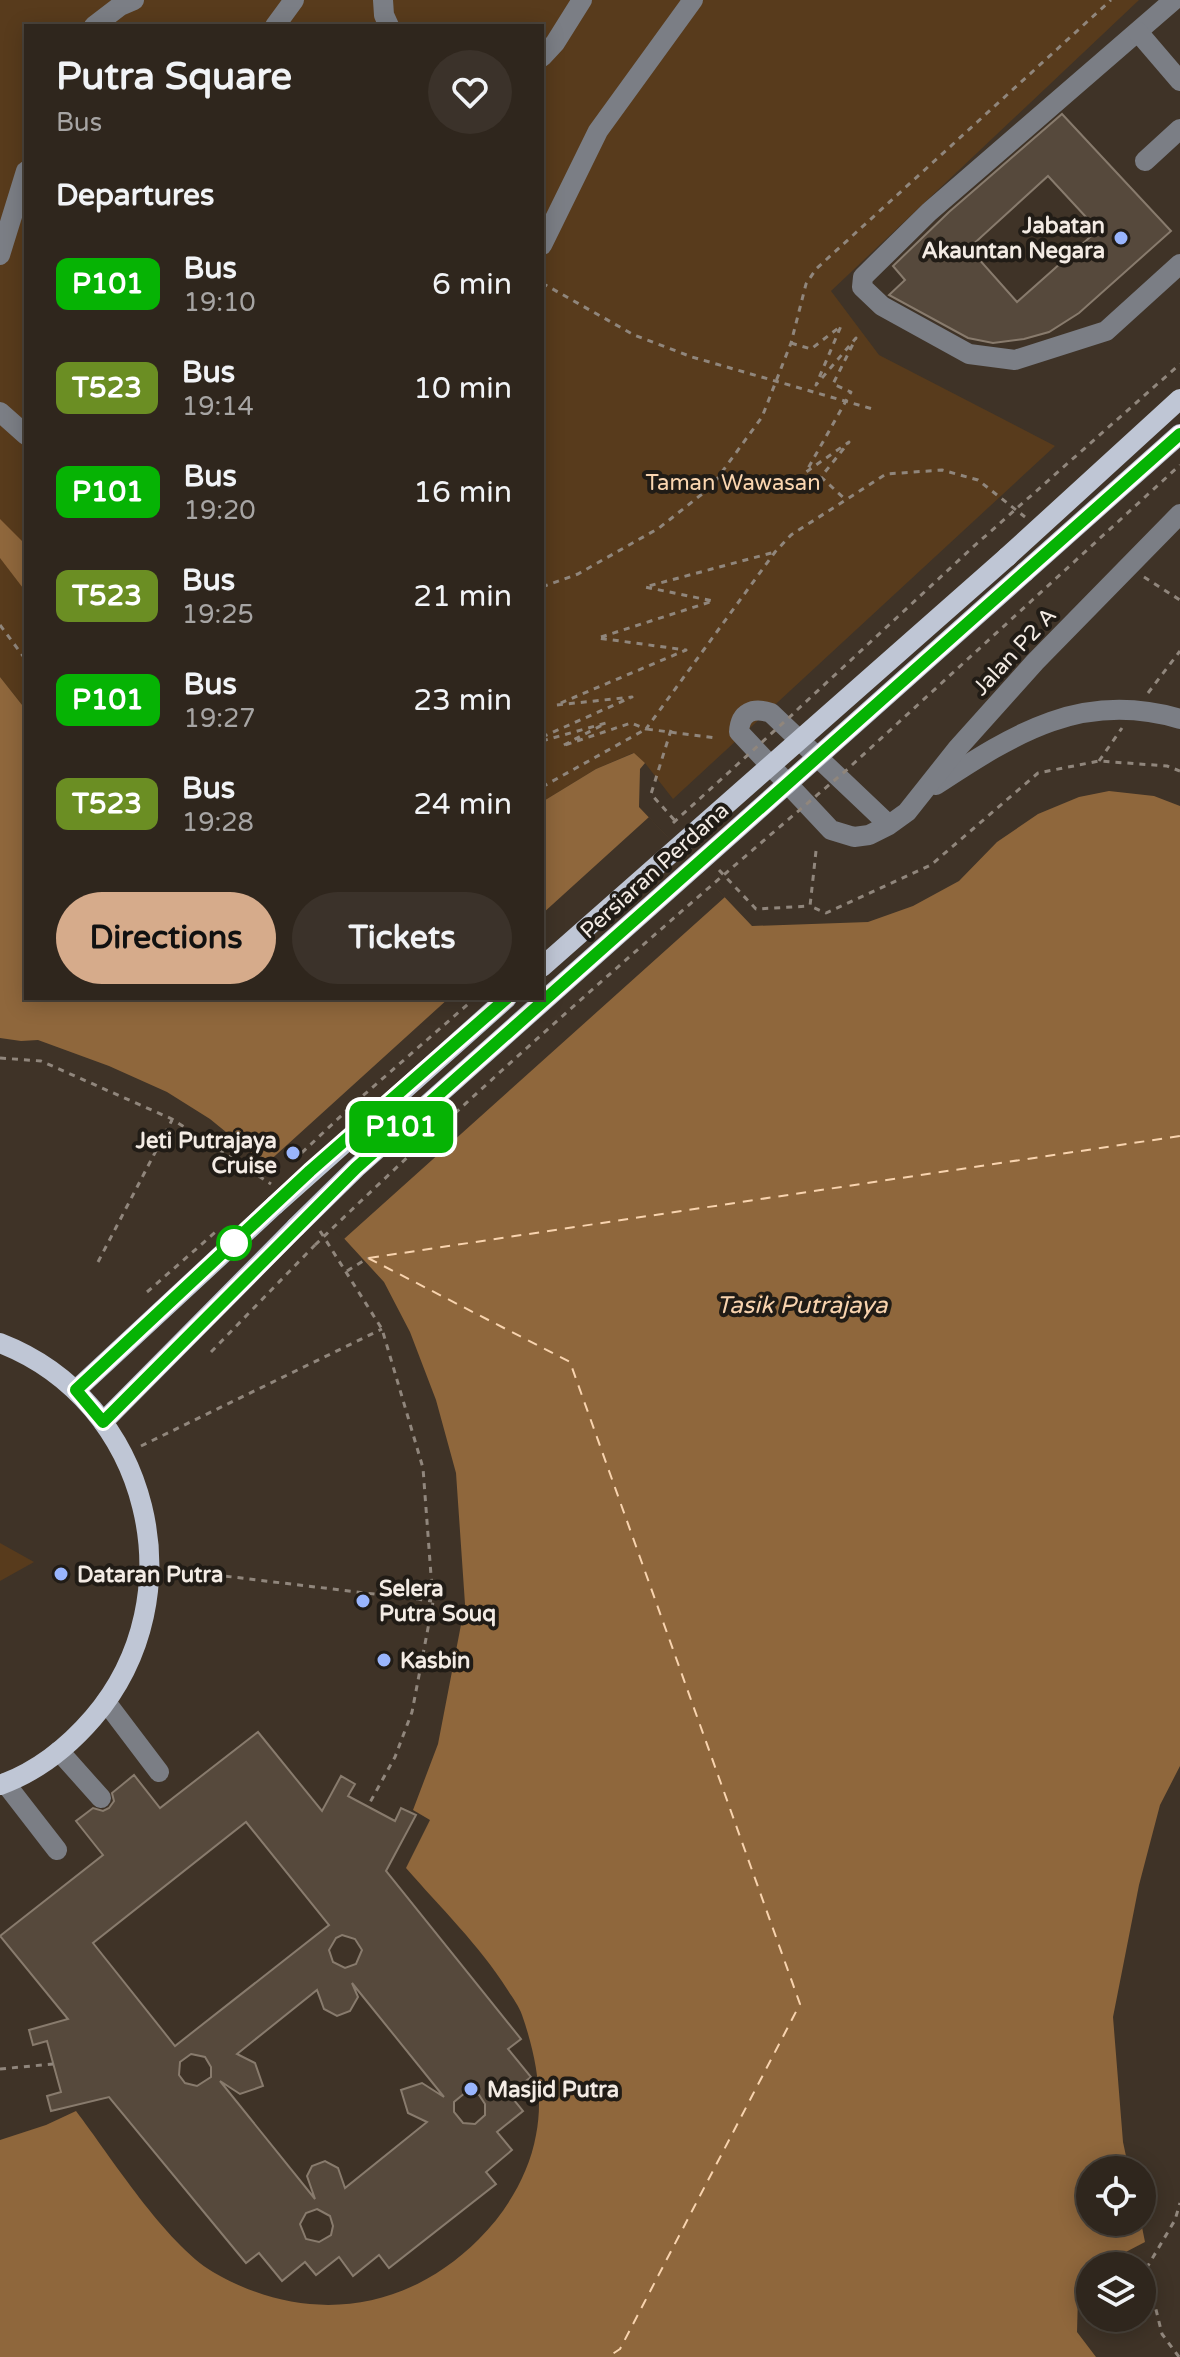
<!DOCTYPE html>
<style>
:root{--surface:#2f261d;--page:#3b322a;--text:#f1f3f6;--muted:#a7a5a4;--line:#4a433b;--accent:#d6ab8b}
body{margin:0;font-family:"Varela Round",sans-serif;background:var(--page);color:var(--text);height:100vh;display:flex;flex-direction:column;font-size:30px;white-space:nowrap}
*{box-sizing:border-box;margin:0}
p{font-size:26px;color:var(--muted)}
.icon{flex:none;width:44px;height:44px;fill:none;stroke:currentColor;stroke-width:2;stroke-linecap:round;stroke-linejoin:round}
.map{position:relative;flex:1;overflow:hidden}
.side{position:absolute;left:24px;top:24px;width:520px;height:976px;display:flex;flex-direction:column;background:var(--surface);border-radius:0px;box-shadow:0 4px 20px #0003,0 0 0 2px var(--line)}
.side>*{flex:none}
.badge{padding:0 16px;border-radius:12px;font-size:28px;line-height:52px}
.tools{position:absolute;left:1076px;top:2156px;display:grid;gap:16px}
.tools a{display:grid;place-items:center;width:80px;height:80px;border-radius:50%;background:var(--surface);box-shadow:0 4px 20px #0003,0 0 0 2px var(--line);font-size:40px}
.map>.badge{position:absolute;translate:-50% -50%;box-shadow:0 0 0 4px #fff}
h2{padding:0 32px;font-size:30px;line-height:72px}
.round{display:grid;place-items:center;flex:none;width:84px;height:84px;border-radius:42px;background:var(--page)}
.headline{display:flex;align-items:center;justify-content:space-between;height:136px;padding:0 32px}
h1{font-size:38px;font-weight:700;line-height:60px}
.primary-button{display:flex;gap:16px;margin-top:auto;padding:16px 32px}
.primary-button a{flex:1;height:92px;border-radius:48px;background:var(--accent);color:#111;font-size:32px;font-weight:700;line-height:92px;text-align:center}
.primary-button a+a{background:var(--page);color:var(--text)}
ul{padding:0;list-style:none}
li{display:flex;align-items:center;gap:24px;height:104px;padding:0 32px}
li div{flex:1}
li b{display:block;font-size:30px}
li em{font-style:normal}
li .badge{min-width:88px;font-weight:700;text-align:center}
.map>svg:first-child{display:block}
.green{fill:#583b1c}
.water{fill:#8f673c}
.pier{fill:#3f3327}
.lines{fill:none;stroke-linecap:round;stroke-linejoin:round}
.ferry{stroke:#f8d3ae;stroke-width:2;stroke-dasharray:10 8;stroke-linecap:butt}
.building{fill:#56493c;stroke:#887b6d;stroke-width:2;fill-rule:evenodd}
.path{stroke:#90867c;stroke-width:3;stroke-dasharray:6 6;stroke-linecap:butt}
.minor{stroke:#7b7e85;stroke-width:20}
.major{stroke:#bfc6d5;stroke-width:20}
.path-bridge{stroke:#90867c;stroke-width:3;stroke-dasharray:6 6;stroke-linecap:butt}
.major-bridge{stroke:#bfc6d5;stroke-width:20}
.line-casing{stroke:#fff;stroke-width:18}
.line{stroke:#06b304;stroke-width:12}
.poi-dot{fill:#99b5fd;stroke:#211c16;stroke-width:3}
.stop-dot{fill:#fff;stroke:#06b304;stroke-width:4}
.labels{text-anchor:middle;stroke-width:8;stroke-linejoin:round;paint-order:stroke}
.poi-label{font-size:22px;font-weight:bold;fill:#f3ebe4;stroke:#211c16;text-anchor:start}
.park-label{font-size:22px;fill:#fbd6b0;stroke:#211c16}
.street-label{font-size:22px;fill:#f3ebe4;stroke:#211c16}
.water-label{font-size:24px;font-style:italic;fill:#f8d3ae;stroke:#211c16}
</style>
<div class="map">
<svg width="1180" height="2357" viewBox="0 0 1180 2357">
<rect width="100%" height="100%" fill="#3f3327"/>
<g class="green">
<polygon points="0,0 1139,0 831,291 879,355 1055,446 673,799 645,763 633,753 596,769 542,802 542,26 26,26 26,710 0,677"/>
<polygon points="0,1543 34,1562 0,1581"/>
</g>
<g class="water">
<polygon points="0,519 26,545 26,592 0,558"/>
<path d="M0,677L26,710V998H542V802L596,769L634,753L645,763L640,769L639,807L752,926L868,922L913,906L959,881L997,842L1038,814L1079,797L1109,791L1154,796L1180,806V1766L1160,1805L1139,1885L1113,2017L1123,2142L1129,2170H1090V2222H1141L1145,2242L1099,2266H1090V2279L1078,2296L1077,2332L1096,2357H0V2140L46,2125L76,2111C111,2157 165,2243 213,2272C304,2325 404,2314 479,2239C507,2211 529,2174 536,2135C544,2096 535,2052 522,2015C519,2006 512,1997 507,1989C479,1945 440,1907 406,1868L430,1820L413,1810L438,1744L465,1604L456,1473L436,1400L410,1332L384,1282L306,1197L210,1119L167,1092L109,1066L38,1040L21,1041L0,1038Z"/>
</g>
<polygon class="pier" points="649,817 725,897 344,1239 266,1164 449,998 542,998 542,914"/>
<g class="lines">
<g class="ferry">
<polyline points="368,1258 570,1362 800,2004 620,2349 608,2357"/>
<polyline points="369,1258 1180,1136"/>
</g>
</g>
<g class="building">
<path d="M1062,114L1171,231L1079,313L1049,332L1024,339L993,343L968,338L889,295L905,280L893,266L949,212ZM1048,176L1098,230L1017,302L969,248Z"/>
<path d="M258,1732L322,1811L341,1776L355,1784L348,1796L395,1821L401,1808L416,1815L386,1871L521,2039L508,2049L531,2077L509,2094L523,2111L497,2132L512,2150L486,2172L496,2184L389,2268L379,2255L353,2276L339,2257L316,2275L305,2262L282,2281L259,2253L246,2263L109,2097L51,2111L47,2096L61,2092L47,2041L33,2045L29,2030L68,2019L0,1936L103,1855L76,1821L93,1808L103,1811L109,1808L114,1801L112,1793L134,1775L160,1808ZM246,1822L329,1925L175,2046L93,1943ZM342,1935L355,1939L362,1950L356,1964L345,1968L333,1962L329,1950L336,1938ZM352,1983L444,2097L422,2083L401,2090L408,2113L427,2122L345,2188L338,2168L325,2161L312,2166L307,2176L315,2199L220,2081L240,2094L263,2086L255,2063L237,2054L317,1990L324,2009L337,2016L350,2011L358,1997ZM191,2054L205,2057L211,2067V2077L197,2086L185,2083L179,2075L180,2062ZM466,2092L479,2095L485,2104V2115L475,2124L463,2123L454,2112V2102ZM317,2209L330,2216L333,2226L331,2235L319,2242L306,2239L300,2224L306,2213Z"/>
</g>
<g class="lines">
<g class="path">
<polyline points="542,283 634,335 692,357 876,410"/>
<polyline points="791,343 811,349 841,326 816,385 856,338 833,384 851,392 806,472 849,442 821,477 846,500"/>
<polyline points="1144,577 1180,600"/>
<polyline points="542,587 578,574 659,528 711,487 762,417 791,343 806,284 816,269 1111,0"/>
<polyline points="0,625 26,660"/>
<polyline points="1148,693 1180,651"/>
<polyline points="797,710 973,547 1180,364"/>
<polyline points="671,730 651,794 677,823"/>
<polyline points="542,737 632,697 556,705 686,650 598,638 713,601 645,587 775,552"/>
<polyline points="542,741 606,723 562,746 631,723 646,729 775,552 791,535 886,474 942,470 978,480 1025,517"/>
<polyline points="1099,761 1122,728"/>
<polyline points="852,765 1180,465"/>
<polyline points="542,787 646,729 717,738"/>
<polyline points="816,851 810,906 826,913 931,865 1038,773 1099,761 1167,766 1180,771"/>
<polyline points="719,870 756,909 810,906"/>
<polyline points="0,1058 41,1061 172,1119 271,1184"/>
<polyline points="320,1231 382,1329 423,1468 433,1602 412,1712 395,1757 368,1806"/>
<polyline points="98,1262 172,1120"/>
<polyline points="347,1271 368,1258"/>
<polyline points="147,1292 219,1229"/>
<polyline points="211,1352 315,1245"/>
<polyline points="141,1446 382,1329"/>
<polyline points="166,1569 432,1601"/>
<polyline points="0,2069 53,2064"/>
<polyline points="1179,2357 1162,2334 1146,2269 1175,2220 1180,2203"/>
</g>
<g class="minor">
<polyline points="383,0 384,15 389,26"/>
<polyline points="1174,0 929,212 863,277 862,287 882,306 969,354 1015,360 1106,331 1180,264"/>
<polyline points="94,26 120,6 134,0"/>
<polyline points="275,26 294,0"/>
<polyline points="1138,32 1180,81"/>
<polyline points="542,57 555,43 582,0"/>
<polyline points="1145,161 1180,129"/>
<polyline points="542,245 598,131 693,0"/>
<polyline points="0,255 26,171"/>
<polyline points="0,412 26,435"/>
<path d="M936,785C1015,733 1083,690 1180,719"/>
<path d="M889,825L771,713C753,707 740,712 739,732L831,830L854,837L869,835L889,825L907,812L957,749L1035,662L1180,514"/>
<polyline points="106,1702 159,1772"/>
<polyline points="59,1751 101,1798"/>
<polyline points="5,1783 57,1850"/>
</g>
<g class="major">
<polyline points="1007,557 1180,399"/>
<polyline points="1025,572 1180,434"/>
<path d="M0,1343C150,1401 198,1596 93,1718C68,1747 36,1772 0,1785"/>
<polyline points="76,1390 275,1205"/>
<polyline points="103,1422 296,1227"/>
</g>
<g class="path-bridge">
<polyline points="673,823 794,713"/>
<polyline points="293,1161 358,1100 475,998"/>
<path d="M315,1245C487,1079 667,922 849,768"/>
</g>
<g class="major-bridge">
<polyline points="542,967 1007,557"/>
<polyline points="275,1205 507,998"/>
<polyline points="296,1227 356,1168 1025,572"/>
</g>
</g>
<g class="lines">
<defs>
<polyline id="line" points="507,998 310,1171 76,1390 103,1422 356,1168 1180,434"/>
</defs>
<use href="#line" class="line-casing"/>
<use href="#line" class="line"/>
</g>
<g class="poi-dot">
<circle cx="1121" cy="238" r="8"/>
<circle cx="293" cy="1153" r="8"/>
<circle cx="61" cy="1574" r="8"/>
<circle cx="363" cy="1601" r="8"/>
<circle cx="384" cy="1660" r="8"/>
<circle cx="471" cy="2089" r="8"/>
</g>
<circle class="stop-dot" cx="234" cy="1243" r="16"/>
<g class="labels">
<g class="poi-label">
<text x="1105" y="233" text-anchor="end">Jabatan<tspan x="1105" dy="25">Akauntan Negara</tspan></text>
<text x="277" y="1148" text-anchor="end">Jeti Putrajaya<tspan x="277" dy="25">Cruise</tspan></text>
<text x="77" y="1582">Dataran Putra</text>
<text x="379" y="1596">Selera<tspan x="379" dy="25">Putra Souq</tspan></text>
<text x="400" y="1668">Kasbin</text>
<text x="487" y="2097">Masjid Putra</text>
</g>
<g class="park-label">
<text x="733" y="490">Taman Wawasan</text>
</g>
<g class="street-label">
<text transform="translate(1014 651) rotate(-47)" y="8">Jalan P2 A</text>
<text transform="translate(654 870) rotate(-42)" y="8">Persiaran Perdana</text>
</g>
<g class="water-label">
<text x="802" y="1313">Tasik Putrajaya</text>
</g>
</g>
</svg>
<div class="tools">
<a><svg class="icon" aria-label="locate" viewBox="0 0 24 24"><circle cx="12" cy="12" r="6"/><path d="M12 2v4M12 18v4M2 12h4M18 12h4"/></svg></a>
<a><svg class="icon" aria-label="layers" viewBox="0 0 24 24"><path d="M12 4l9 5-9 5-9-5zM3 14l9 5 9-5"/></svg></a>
</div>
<b class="badge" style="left:401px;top:1127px;background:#06b304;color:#fff">P101</b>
<section class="side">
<div class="headline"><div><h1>Putra Square</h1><p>Bus</p></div><a class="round"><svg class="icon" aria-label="heart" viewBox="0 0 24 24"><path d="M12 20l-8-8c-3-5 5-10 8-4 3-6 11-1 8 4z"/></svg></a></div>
<h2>Departures</h2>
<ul>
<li><span class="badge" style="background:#06b304;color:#fff">P101</span><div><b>Bus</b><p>19:10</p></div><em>6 min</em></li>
<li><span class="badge" style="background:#6b8e23;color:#fff">T523</span><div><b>Bus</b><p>19:14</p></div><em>10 min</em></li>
<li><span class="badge" style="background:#06b304;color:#fff">P101</span><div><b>Bus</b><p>19:20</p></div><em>16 min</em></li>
<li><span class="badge" style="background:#6b8e23;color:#fff">T523</span><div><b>Bus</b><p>19:25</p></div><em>21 min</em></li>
<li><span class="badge" style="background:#06b304;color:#fff">P101</span><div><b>Bus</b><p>19:27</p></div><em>23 min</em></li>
<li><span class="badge" style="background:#6b8e23;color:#fff">T523</span><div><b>Bus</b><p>19:28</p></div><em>24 min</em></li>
</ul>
<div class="primary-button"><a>Directions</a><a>Tickets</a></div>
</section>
</div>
